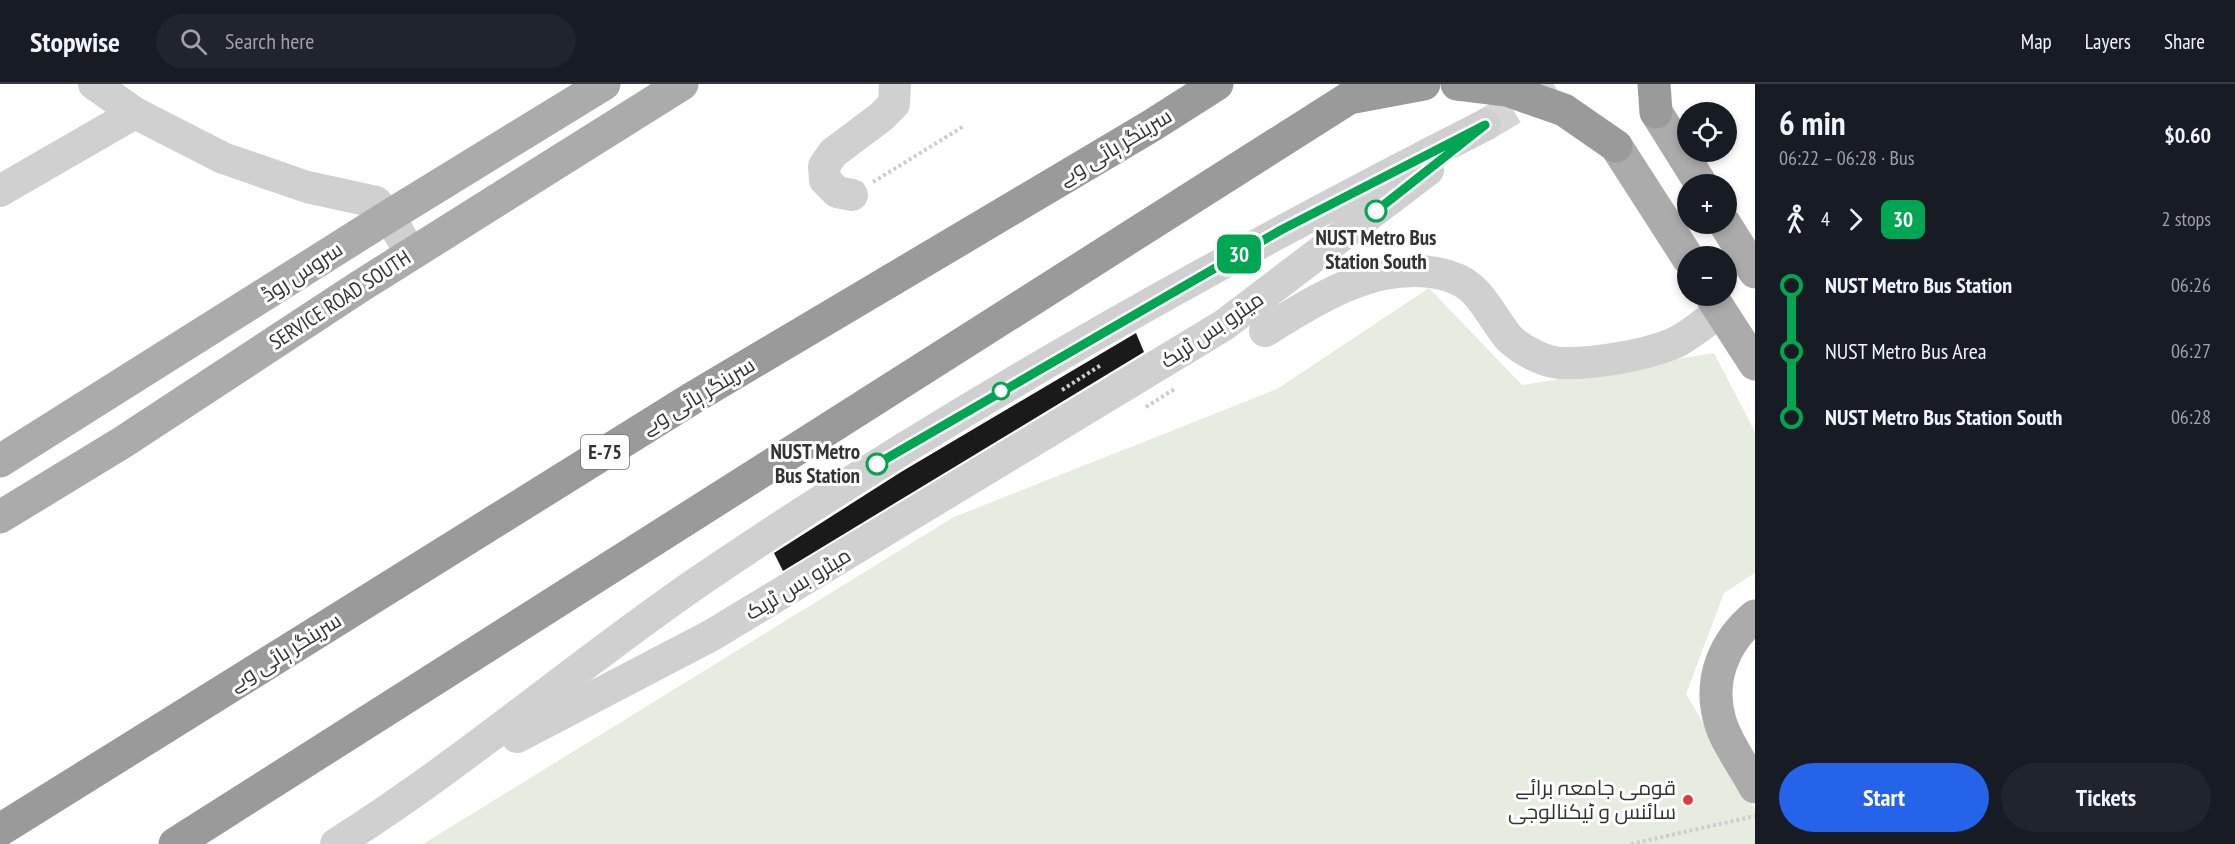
<!DOCTYPE html>
<meta charset="utf-8">
<style>
:root{--surface:#171b24;--page:#20242c;--text:#f1f3f6;--muted:#9ea1a6;--line:#363941;--accent:#2563eb}
body{margin:0;font-family:"PT Sans Narrow",Cairo,sans-serif;background:var(--page);color:var(--text);height:100vh;display:flex;flex-direction:column;font-size:22px;white-space:nowrap}
*{box-sizing:border-box;margin:0}
p{font-size:20px;color:var(--muted)}
.icon{flex:none;width:33px;height:33px;fill:none;stroke:currentColor;stroke-width:2;stroke-linecap:round;stroke-linejoin:round}
.map{position:relative;flex:1;overflow:hidden}
.sheet{display:flex;flex-direction:column;background:var(--surface);width:480px}
.sheet>*{flex:none}
.badge{padding:0 12px;border-radius:9px;font-size:21px;line-height:39px}
.controls{position:absolute;left:1677px;top:18px;display:grid;gap:12px}
.controls a{display:grid;place-items:center;width:60px;height:60px;border-radius:50%;background:var(--surface);box-shadow:0 3px 9px #0003;font-size:30px}
.map>.badge{position:absolute;translate:-50% -50%;box-shadow:0 0 0 3px #fff}
.legs{display:flex;align-items:center;gap:9px;height:66px;padding:0 24px;font-size:20px}
.legs p{margin-inline-start:auto}
.overview{display:flex;align-items:center;justify-content:space-between;height:102px;padding:0 24px}
h1{font-size:33px;font-weight:700;line-height:45px}
.action{display:flex;gap:12px;margin-top:auto;padding:12px 24px}
.action a{flex:1;height:69px;border-radius:36px;background:var(--accent);color:#fff;font-size:24px;font-weight:700;line-height:69px;text-align:center}
.action a+a{background:var(--page);color:var(--text)}
ul{padding:0 24px;list-style:none}
li{display:flex;align-items:center;gap:21px;height:66px;font-size:22px}
li i{display:grid;place-items:center;width:9px;height:100%;margin:0 8px;background:currentColor}
li i::after{content:'';width:15px;height:15px;margin:-8px;border:4px solid;border-radius:50%;background:var(--surface)}
li p{margin-inline-start:auto}
li:first-child i{background:linear-gradient(#0000 50%,currentColor 0)}
li:last-child i{background:linear-gradient(currentColor 50%,#0000 0)}
header{display:flex;align-items:center;gap:36px;box-sizing:border-box;height:84px;padding:0 30px;background:var(--surface);border-bottom:2px solid var(--line)}
header strong{font-size:28px}
nav{display:flex;gap:33px;margin-inline-start:auto;font-size:21px}
.search{width:420px;height:54px;background:var(--page);display:flex;align-items:center;gap:15px;box-sizing:border-box;padding:0 21px;border-radius:33px;color:var(--muted);font-size:22px}
main{display:flex;flex:1;min-height:0}
.map>svg:first-child{display:block}
.green{fill:#e6ecdf}
.building{fill:#1a1a1a}
.lines{fill:none;stroke-linecap:round;stroke-linejoin:round}
.minor-tunnel{stroke:#d6d6d6;stroke-width:32;stroke-dasharray:32 16;stroke-linecap:butt}
.path{stroke:#cdcdcd;stroke-width:4;stroke-dasharray:3 3;stroke-linecap:butt}
.minor{stroke:#d0d0d0;stroke-width:32}
.major{stroke:#ababab;stroke-width:33}
.highway{stroke:#9a9a9a;stroke-width:33}
.line-1-casing{stroke:#fff;stroke-width:14}
.line-1{stroke:#00a651;stroke-width:9}
.stop-1-dot{fill:#fff;stroke:#00a651;stroke-width:3}
.poi-dot{fill:#e63946;stroke:#fff;stroke-width:2}
.labels{text-anchor:middle;stroke-width:6;stroke-linejoin:round;paint-order:stroke}
.shield{fill:#fff;stroke:#707070;stroke-width:1.5}
.shield-label{font-size:20px;font-weight:bold;fill:#333}
.street-label{font-size:21px;fill:#333;stroke:#fff}
.stop-label{font-size:21px;font-weight:bold;fill:#333;stroke:#fff}
.poi-label{font-size:21px;fill:#333;stroke:#fff;text-anchor:end}
</style>
<header>
<strong>Stopwise</strong>
<div class="search"><svg class="icon" aria-label="search" viewBox="0 0 24 24"><circle cx="10" cy="10" r="6"/><path d="M15 15l6 6"/></svg>Search here</div>
<nav><a>Map</a><a>Layers</a><a>Share</a></nav>
</header>
<main>
<div class="map">
<svg width="1755" height="760" viewBox="0 0 1755 760">
<rect width="100%" height="100%" fill="#fff"/>
<polygon class="green" points="1429,204 1522,301 1714,269 1755,348 1755,489 1724,509 1686,610 1755,725 1755,760 423,760 954,433 1277,305"/>
<polygon class="building" points="1136,249 1144,268 783,487 774,469 901,388"/>
<g class="lines">
<polyline class="minor-tunnel" points="1485,41 1554,0"/>
<g class="path">
<polyline points="873,98 964,42"/>
<polyline points="1062,306 1101,281"/>
<polyline points="1146,323 1176,304"/>
<polyline points="1631,760 1755,732"/>
</g>
<g class="minor">
<polyline points="94,0 135,29 223,74 307,103 376,118 389,132 411,170"/>
<polyline points="0,107 135,29"/>
<polyline points="852,111 837,108 825,96 824,82 833,69 881,33 894,20 895,0"/>
<path d="M1265,247C1318,215 1372,178 1437,189C1480,197 1484,223 1508,253C1519,265 1544,278 1560,279C1593,280 1642,272 1672,260C1689,253 1706,237 1721,227"/>
<polyline points="517,653 712,551 1224,241 1428,86"/>
<path d="M336,760C463,680 577,581 701,496C951,326 1216,178 1485,41"/>
</g>
<g class="major">
<polyline points="1656,28 1701,100"/>
<polyline points="1616,62 1688,174"/>
<polyline points="1725,140 1755,188"/>
<polyline points="1711,212 1755,280"/>
<polyline points="0,377 389,132 604,0"/>
<polyline points="0,433 123,358 359,203 682,0"/>
<path d="M1755,532C1724,558 1708,596 1720,637C1726,659 1744,682 1755,703"/>
</g>
<g class="highway">
<polyline points="1457,0 1507,6 1564,26 1616,62"/>
<polyline points="1654,0 1656,28"/>
<polyline points="1349,14 1424,0"/>
<polyline points="0,746 691,315 1151,42 1217,0"/>
<polyline points="175,760 1371,0"/>
</g>
</g>
<g class="lines">
<defs>
<polyline id="line-1" points="877,380 1281,146 1485,41 1376,127"/>
</defs>
<use href="#line-1" class="line-1-casing"/>
<use href="#line-1" class="line-1"/>
</g>
<g class="stop-1-dot">
<circle cx="1376" cy="127" r="10"/>
<circle cx="1001" cy="307" r="8"/>
<circle cx="877" cy="380" r="10"/>
</g>
<circle class="poi-dot" cx="1688" cy="716" r="6"/>
<g class="labels">
<rect class="shield" x="581" y="351" width="48" height="34" rx="4.5"/>
<g class="shield-label">
<text x="605" y="375">E-75</text>
</g>
<g class="street-label">
<text transform="translate(1115 63) rotate(-31)" y="7">سرینگر ہائی وے</text>
<text transform="translate(302 188) rotate(-33)" y="7">سروس روڈ</text>
<text transform="translate(340 216) rotate(-33)" y="7">SERVICE ROAD SOUTH</text>
<text transform="translate(1212 246) rotate(-34)" y="7">میٹرو بس ٹریک</text>
<text transform="translate(698 312) rotate(-31)" y="7">سرینگر ہائی وے</text>
<text transform="translate(798 500) rotate(-31)" y="7">میٹرو بس ٹریک</text>
<text transform="translate(285 568) rotate(-32)" y="7">سرینگر ہائی وے</text>
</g>
<g class="stop-label">
<text x="1376" y="161">NUST Metro Bus<tspan x="1376" dy="24">Station South</tspan></text>
<text x="860" y="375" text-anchor="end">NUST Metro<tspan x="860" dy="24">Bus Station</tspan></text>
</g>
<g class="poi-label">
<text x="1676" y="711">قومی جامعہ برائے<tspan x="1676" dy="24">سائنس و ٹیکنالوجی</tspan></text>
</g>
</g>
</svg>
<div class="controls">
<a><svg class="icon" aria-label="locate" viewBox="0 0 24 24"><circle cx="12" cy="12" r="6"/><path d="M12 2v4M12 18v4M2 12h4M18 12h4"/></svg></a>
<a>+</a>
<a>−</a>
</div>
<b class="badge" style="left:1239px;top:170px;background:#00a651;color:#fff">30</b>
</div>
<section class="sheet">
<div class="overview"><div><h1>6 min</h1><p>06:22 – 06:28 · Bus</p></div><b>$0.60</b></div>
<div class="legs"><svg class="icon" aria-label="walk" viewBox="0 0 24 24"><circle cx="13" cy="4" r="2"/><path d="M13 8l-2 6 4 7M11 14l-3 7M7 12l3-4h3l4 4"/></svg>4<svg class="icon" aria-label="forward" viewBox="0 0 24 24"><path d="M9 5l7 7-7 7"/></svg><b class="badge" style="background:#00a651;color:#fff">30</b><p>2 stops</p></div>
<ul>
<li><i style="color:#00a651"></i><b>NUST Metro Bus Station</b><p>06:26</p></li>
<li><i style="color:#00a651"></i><span>NUST Metro Bus Area</span><p>06:27</p></li>
<li><i style="color:#00a651"></i><b>NUST Metro Bus Station South</b><p>06:28</p></li>
</ul>
<div class="action"><a>Start</a><a>Tickets</a></div>
</section>
</main>
